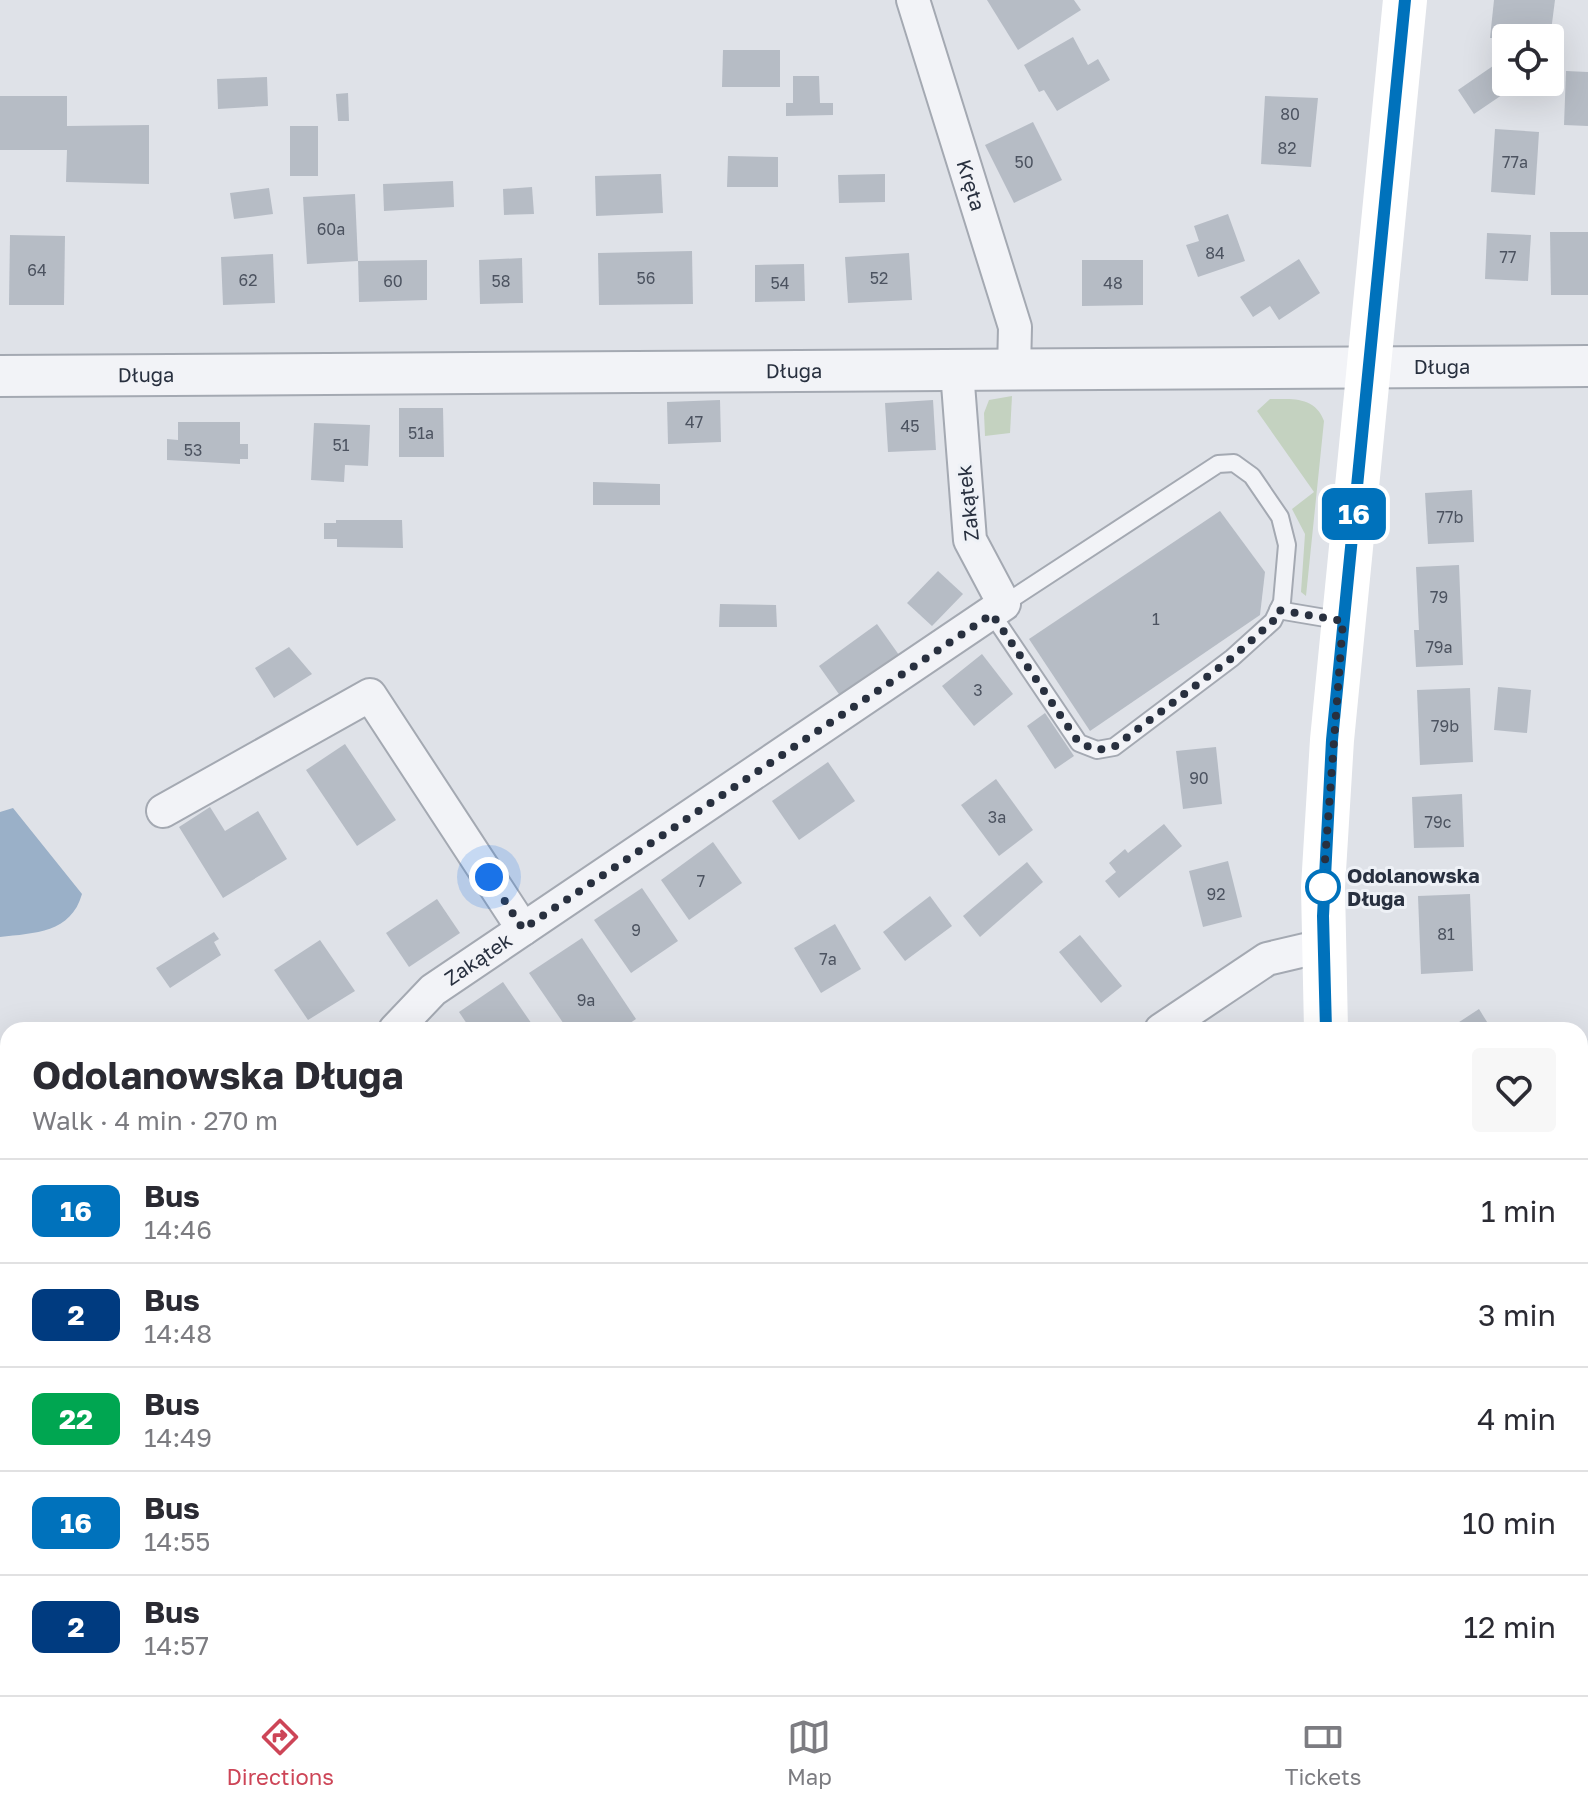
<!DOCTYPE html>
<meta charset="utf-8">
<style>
:root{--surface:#fff;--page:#f7f7f7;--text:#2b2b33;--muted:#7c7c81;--line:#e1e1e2;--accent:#cd4557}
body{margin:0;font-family:"Golos Text",sans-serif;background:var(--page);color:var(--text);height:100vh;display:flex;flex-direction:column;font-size:30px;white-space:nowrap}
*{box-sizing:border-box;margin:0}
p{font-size:26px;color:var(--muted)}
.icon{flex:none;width:44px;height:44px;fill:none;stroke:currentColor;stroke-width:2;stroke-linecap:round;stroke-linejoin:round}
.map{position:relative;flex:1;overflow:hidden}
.side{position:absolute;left:0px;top:1022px;width:1588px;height:674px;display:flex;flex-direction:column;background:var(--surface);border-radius:24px 24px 0 0;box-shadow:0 8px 32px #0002}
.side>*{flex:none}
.badge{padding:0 16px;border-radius:12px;font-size:28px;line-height:52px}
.fabs{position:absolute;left:1492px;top:24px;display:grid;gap:16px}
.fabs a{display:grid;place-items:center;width:72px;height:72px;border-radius:8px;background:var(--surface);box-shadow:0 8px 32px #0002;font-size:40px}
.you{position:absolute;width:40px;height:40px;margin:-20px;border:6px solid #fff;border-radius:50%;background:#1a73e8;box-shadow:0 0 0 12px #1a73e833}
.map>.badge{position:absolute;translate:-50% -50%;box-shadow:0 0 0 4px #fff}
.round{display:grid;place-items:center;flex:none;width:84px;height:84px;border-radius:8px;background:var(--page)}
.head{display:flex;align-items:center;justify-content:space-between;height:136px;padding:0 32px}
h1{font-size:38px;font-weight:700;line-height:60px}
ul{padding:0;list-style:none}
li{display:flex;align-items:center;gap:24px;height:104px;padding:0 32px;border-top:2px solid var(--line)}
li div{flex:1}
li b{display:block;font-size:30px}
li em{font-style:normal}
li .badge{min-width:88px;font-weight:700;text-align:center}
.dock{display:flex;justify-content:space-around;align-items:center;height:112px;border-top:2px solid var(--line);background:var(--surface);font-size:22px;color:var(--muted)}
.dock a{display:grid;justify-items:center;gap:4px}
.dock .on{color:var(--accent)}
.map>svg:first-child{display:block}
.green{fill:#c4d2c0}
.water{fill:#9ab0c8}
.building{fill:#b6bcc5}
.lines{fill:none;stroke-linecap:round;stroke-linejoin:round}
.service-casing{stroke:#a4a9b2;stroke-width:20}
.minor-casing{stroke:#a4a9b2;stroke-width:36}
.tertiary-casing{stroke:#a4a9b2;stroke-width:44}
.path{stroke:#bdc0c7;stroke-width:5;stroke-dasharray:6 6;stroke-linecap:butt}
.service{stroke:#f2f3f7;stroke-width:16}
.minor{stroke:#f2f3f7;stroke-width:32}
.tertiary{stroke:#f2f3f7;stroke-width:40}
.secondary{stroke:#fff;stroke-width:44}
.line-casing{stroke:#fff;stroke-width:18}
.line{stroke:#0072bc;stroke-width:12}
.walk{stroke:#28303f;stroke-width:8;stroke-dasharray:0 14.4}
.stop-dot{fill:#fff;stroke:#0072bc;stroke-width:4}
.labels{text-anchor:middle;stroke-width:6;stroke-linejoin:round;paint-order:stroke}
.number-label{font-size:16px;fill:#4c5360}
.street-label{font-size:20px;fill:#28303f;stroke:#eef1f6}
.stop-label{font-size:20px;font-weight:bold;fill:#28303f;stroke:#eef1f6;text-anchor:start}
</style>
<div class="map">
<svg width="1588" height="1695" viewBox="0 0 1588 1695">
<rect width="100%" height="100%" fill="#dfe2e8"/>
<g class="green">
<polygon points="1012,396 1010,433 985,436 984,413 989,400"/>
<path d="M1270,399C1292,399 1315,396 1324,421L1306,596L1301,592L1305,534L1292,509L1314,492L1257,411Z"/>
</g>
<path class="water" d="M13,808L82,894C71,933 35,933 0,937V812Z"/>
<g class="building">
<polygon points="987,0 1074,0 1081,10 1018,50"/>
<polygon points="1494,0 1555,0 1551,31 1525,28 1524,38 1490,38"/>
<polygon points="1073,37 1088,65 1098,59 1110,80 1057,111 1044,90 1039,92 1024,65"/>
<polygon points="723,50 780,50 780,87 722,87"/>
<polygon points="1506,57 1506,82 1521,82 1474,114 1458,90"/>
<polygon points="1566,71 1588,72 1588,126 1564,125"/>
<polygon points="793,76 819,76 820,103 833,103 833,115 786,116 786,103 793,103"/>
<polygon points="267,77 268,106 218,109 217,79"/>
<polygon points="348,93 349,121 338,121 336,94"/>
<polygon points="0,96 67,96 67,126 149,125 149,184 66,182 67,150 0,150"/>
<polygon points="1265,96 1318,98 1311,167 1261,164"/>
<polygon points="1033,122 1062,180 1014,203 985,145"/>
<rect x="290" y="126" width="28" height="50"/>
<polygon points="1495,129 1539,132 1535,195 1491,192"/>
<polygon points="728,156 778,157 778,187 727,187"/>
<polygon points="661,174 663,213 596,216 595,176"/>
<polygon points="885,174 885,202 839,203 838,175"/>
<polygon points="453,181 454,207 384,211 383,184"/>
<polygon points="532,187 534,214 504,215 503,189"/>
<polygon points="269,188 273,214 234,219 230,193"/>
<polygon points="355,194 358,261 307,264 303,197"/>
<polygon points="1228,214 1245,261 1198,277 1186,245 1199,241 1194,226"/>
<polygon points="1550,232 1588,232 1588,295 1551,295"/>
<polygon points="1487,233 1531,235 1528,281 1485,279"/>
<polygon points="10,235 65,236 64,305 9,305"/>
<polygon points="692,251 693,304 599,305 598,253"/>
<polygon points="909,253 912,300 848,303 845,257"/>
<polygon points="273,254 275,303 223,305 221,257"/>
<polygon points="522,258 523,303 480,304 479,260"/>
<polygon points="1299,259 1320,293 1279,320 1270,306 1253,317 1240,297"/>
<polygon points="427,260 427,300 359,302 358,261"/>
<polygon points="1082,260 1143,260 1143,305 1082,306"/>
<polygon points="804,264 805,301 755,302 755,265"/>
<polygon points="720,400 721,442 668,444 667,402"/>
<polygon points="933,400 936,450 888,452 885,403"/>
<polygon points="399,408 443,408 444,457 399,457"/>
<polygon points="178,422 240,422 240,444 248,444 248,459 240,459 240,464 167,460 167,439 178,440"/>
<polygon points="314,423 370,425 368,466 345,465 344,482 311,480"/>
<polygon points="593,482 660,484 660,505 593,505"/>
<polygon points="1472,490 1474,542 1428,544 1425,493"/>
<polygon points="1220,511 1265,572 1260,615 1090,731 1029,639"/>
<polygon points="336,520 402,520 403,548 337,547 337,539 324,539 324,523 336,523"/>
<polygon points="1459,565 1463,665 1416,667 1414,630 1419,630 1416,567"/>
<polygon points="938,571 963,594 932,626 907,603"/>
<polygon points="720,604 776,605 777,627 719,627"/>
<polygon points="877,624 899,655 841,697 819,666"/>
<polygon points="289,647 312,674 274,698 255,668"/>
<polygon points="982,654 1013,694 974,726 942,686"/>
<polygon points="1498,687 1531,690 1527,733 1494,730"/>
<polygon points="1470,688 1473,762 1420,765 1417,690"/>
<polygon points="1045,713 1074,756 1055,769 1027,726"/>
<polygon points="345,744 396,820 357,846 306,770"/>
<polygon points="1216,747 1222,804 1183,809 1176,751"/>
<polygon points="828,762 855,801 799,840 772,801"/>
<polygon points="996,779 1033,830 999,856 961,805"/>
<polygon points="1462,794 1464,847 1414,848 1412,797"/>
<polygon points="210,807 225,831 258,811 287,859 223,898 179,827"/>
<polygon points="1164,824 1182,846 1119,898 1105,881 1116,872 1109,863 1125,849 1128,853"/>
<polygon points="713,842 742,883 689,920 661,880"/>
<polygon points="1228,861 1242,917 1203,927 1189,871"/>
<polygon points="1027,862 1043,882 980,937 963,916"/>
<polygon points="642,888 678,941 631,973 594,920"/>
<polygon points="1470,894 1473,971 1421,974 1418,896"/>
<polygon points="930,896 952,926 905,961 883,932"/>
<polygon points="437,899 460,933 409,967 386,933"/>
<polygon points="835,924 861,969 821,993 794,948"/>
<polygon points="214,932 219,939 214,942 221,955 170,988 156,968"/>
<polygon points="1080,935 1122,986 1101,1003 1059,952"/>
<polygon points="582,938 636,1019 620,1030 568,1030 529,973"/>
<polygon points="320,940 355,991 308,1020 274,970"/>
<polygon points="503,982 536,1030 471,1030 459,1012"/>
<polygon points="1479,1009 1492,1030 1447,1030"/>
<polygon points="1588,1351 1588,1382 1580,1387 1580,1356"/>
<polygon points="1164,1688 1202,1688 1192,1695 1154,1695"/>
<polygon points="1249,1688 1281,1688 1271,1695 1254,1695"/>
</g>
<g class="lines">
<defs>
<g id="service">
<polyline points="1278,610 1343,621"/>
<polyline points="992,614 1079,743 1097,750 1114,747 1232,658 1273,621 1282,602 1287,545 1280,517 1252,476 1234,463 1218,464 1004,604"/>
</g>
<g id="minor">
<path id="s1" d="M913,0L1015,327L1014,370"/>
<polyline points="163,811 370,695 523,929"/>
<path id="s2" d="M395,1030L433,990L1004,604L970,540L957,371"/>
<polyline points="1161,1030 1267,959 1322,946"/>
<polyline points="0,1319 8,1314"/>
<polyline points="1363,1695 1382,1688"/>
</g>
<g id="tertiary">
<path id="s3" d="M0,376L1588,366"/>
</g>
</defs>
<use href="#service" class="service-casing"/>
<use href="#minor" class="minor-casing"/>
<use href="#tertiary" class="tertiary-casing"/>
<polyline class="path" points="121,1695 205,1688"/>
<use href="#service" class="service"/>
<use href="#minor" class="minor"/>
<use href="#tertiary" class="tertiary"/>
<g class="secondary">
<polyline points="1326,1030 1323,887 1332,740 1405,0"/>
<polyline points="1490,1688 1492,1695"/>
</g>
</g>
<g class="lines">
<defs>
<polyline id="line" points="1326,1030 1323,916 1332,740 1405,0"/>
</defs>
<use href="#line" class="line-casing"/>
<use href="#line" class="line"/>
<polyline class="walk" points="489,877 523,929 992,614 1079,743 1097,750 1114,747 1232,658 1273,621 1278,610 1343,621 1323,887"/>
</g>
<circle class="stop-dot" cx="1323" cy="887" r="16"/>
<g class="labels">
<g class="number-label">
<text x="1290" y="120">80</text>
<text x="1287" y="154">82</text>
<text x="1024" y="168">50</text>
<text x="1515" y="168">77a</text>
<text x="331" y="235">60a</text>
<text x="1215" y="259">84</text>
<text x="1508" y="263">77</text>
<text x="37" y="276">64</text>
<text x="646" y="284">56</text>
<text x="879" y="284">52</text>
<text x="248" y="286">62</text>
<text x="393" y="287">60</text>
<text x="501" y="287">58</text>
<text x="780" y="289">54</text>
<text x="1113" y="289">48</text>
<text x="694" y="428">47</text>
<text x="910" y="432">45</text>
<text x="421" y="439">51a</text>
<text x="341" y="451">51</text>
<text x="193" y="456">53</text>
<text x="1450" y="523">77b</text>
<text x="1439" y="603">79</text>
<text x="1156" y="625">1</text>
<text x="1439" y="653">79a</text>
<text x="978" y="696">3</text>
<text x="1445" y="732">79b</text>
<text x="1199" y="784">90</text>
<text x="997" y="823">3a</text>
<text x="1438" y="828">79c</text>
<text x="701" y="887">7</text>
<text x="1216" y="900">92</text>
<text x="636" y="936">9</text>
<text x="1446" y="940">81</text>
<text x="828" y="965">7a</text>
<text x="586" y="1006">9a</text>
</g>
<g class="street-label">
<text dy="7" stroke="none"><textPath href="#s1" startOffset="194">Kręta</textPath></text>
<text dy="7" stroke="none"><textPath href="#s3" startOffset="1442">Długa</textPath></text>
<text dy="7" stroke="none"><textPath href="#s3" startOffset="794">Długa</textPath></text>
<text dy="7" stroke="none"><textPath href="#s3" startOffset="146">Długa</textPath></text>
<text transform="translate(968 503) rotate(-96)" y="7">Zakątek</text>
<text dy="7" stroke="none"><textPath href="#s2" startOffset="110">Zakątek</textPath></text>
</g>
<g class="stop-label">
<text x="1347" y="883">Odolanowska<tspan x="1347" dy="23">Długa</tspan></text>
</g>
</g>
</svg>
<div class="fabs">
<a><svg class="icon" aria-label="locate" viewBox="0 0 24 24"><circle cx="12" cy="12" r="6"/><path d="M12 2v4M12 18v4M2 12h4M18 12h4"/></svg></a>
</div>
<div class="you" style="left:489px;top:877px"></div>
<b class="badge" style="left:1354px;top:514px;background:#0072bc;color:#fff">16</b>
<section class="side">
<div class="head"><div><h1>Odolanowska Długa</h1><p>Walk · 4 min · 270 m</p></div><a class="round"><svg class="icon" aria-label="heart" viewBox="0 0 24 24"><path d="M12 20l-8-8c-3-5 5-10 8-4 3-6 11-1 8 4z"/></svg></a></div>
<ul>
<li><span class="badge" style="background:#0072bc;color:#fff">16</span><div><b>Bus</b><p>14:46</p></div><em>1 min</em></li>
<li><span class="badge" style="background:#003b80;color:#fff">2</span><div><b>Bus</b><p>14:48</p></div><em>3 min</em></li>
<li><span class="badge" style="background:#00a651;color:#fff">22</span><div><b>Bus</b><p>14:49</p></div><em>4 min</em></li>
<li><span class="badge" style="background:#0072bc;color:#fff">16</span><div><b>Bus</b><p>14:55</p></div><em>10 min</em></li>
<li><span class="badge" style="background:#003b80;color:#fff">2</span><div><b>Bus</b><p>14:57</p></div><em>12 min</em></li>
</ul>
</section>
</div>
<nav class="dock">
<a class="on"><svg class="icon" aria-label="directions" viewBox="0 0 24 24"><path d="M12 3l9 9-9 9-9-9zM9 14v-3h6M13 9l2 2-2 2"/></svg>Directions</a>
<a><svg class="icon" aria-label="map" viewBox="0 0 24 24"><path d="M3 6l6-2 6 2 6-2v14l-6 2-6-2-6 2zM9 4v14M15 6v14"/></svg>Map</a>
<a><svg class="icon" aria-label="tickets" viewBox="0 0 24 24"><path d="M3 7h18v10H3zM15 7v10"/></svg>Tickets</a>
</nav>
